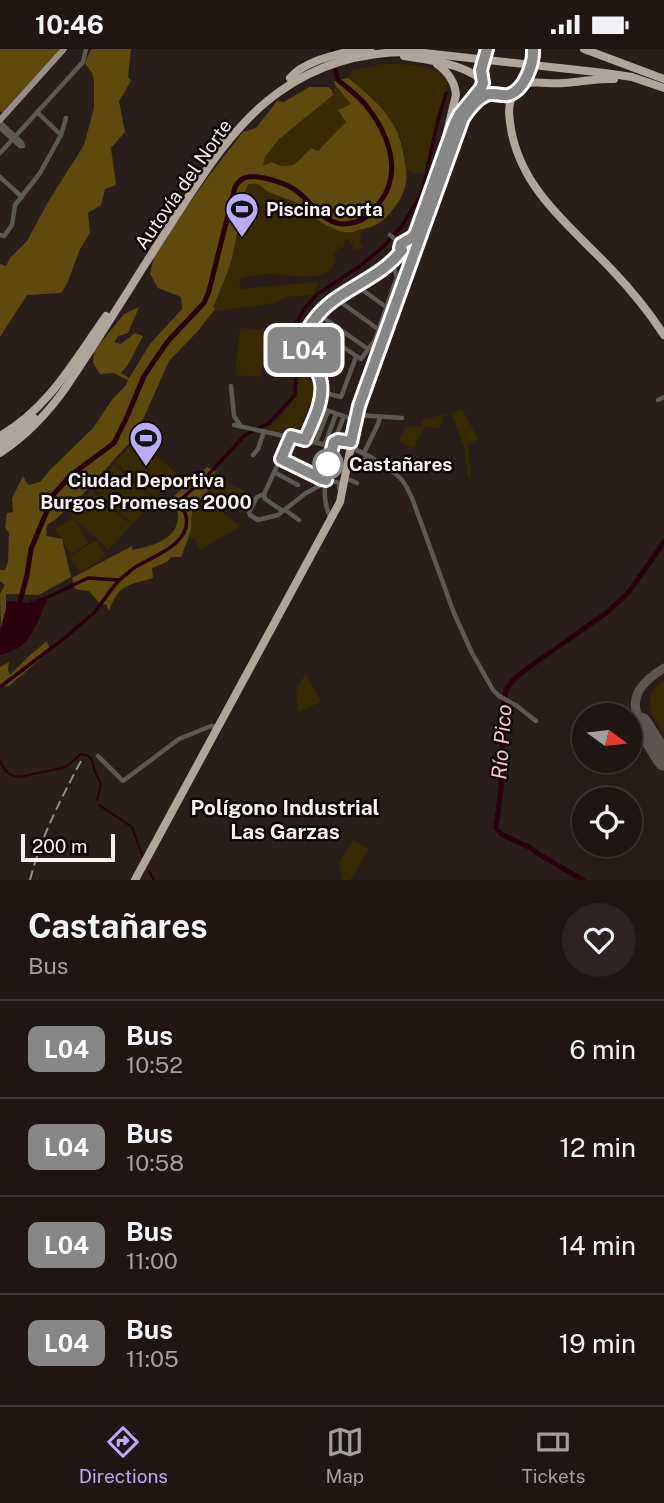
<!DOCTYPE html>
<meta charset="utf-8">
<style>
:root{--surface:#1f1614;--page:#2c2322;--text:#f1f3f6;--muted:#a19fa0;--line:#3c3534;--accent:#bbaaf6}
body{margin:0;font-family:"Public Sans",sans-serif;background:var(--page);color:var(--text);height:100vh;display:flex;flex-direction:column;font-size:26px;white-space:nowrap}
*{box-sizing:border-box;margin:0}
p{font-size:23px;color:var(--muted)}
.icon{flex:none;width:38px;height:38px;fill:none;stroke:currentColor;stroke-width:2;stroke-linecap:round;stroke-linejoin:round}
.map{position:relative;height:831px;overflow:hidden}
.sheet{display:flex;flex-direction:column;background:var(--surface);flex:1}
.sheet>*{flex:none}
.badge{padding:0 14px;border-radius:10px;font-size:24px;line-height:46px}
.needle{width:46px;rotate:105deg}
.fabs{position:absolute;left:572px;top:654px;display:grid;gap:14px}
.fabs a{display:grid;place-items:center;width:70px;height:70px;border-radius:50%;background:var(--surface);box-shadow:0 4px 10px #0003,0 0 0 2px var(--line);font-size:35px}
.scale{position:absolute;left:21px;bottom:18px;width:94px;box-sizing:border-box;padding-left:7px;border:4px solid #faf2ef;border-top:0;font-size:19px;line-height:24px;white-space:nowrap;color:#faf2ef;-webkit-text-stroke:5px #0e0908;paint-order:stroke}
.map>.badge{position:absolute;translate:-50% -50%;box-shadow:0 0 0 4px #fff}
.round{display:grid;place-items:center;flex:none;width:74px;height:74px;border-radius:37px;background:var(--page)}
.overview{display:flex;align-items:center;justify-content:space-between;height:119px;padding:0 28px}
h1{font-size:33px;font-weight:700;line-height:52px}
ul{padding:0;list-style:none}
li{display:flex;align-items:center;gap:21px;height:98px;padding:0 28px;border-top:2px solid var(--line)}
li div{flex:1}
li b{display:block;font-size:26px}
li em{font-style:normal}
li .badge{min-width:77px;font-weight:700;text-align:center}
.status{display:flex;justify-content:space-between;align-items:center;height:49px;padding:0 35px;background:var(--surface);direction:ltr}
.status svg{height:19px;fill:currentColor}
.tab-bar{display:flex;justify-content:space-around;align-items:center;height:98px;border-top:2px solid var(--line);background:var(--surface);font-size:19px;color:var(--muted)}
.tab-bar a{display:grid;justify-items:center;gap:4px}
.tab-bar .on{color:var(--accent)}
.map>svg:first-child{display:block}
.green{fill:#372a01}
.forest{fill:#5d4a0c}
.water{fill:#29000e}
.lines{fill:none;stroke-linecap:round;stroke-linejoin:round}
.stream{stroke:#29000e;stroke-width:2}
.canal{stroke:#29000e;stroke-width:3.5}
.river{stroke:#29000e;stroke-width:5}
.taxiway{stroke:#5f5451;stroke-width:9}
.runway{stroke:#5f5451;stroke-width:21}
.minor{stroke:#5c5854;stroke-width:4.5}
.major{stroke:#978f87;stroke-width:6}
.highway{stroke:#afa59b;stroke-width:8}
.rail{stroke:#958b88;stroke-width:2;stroke-dasharray:10 5;stroke-linecap:butt}
.line-casing{stroke:#fff;stroke-width:16}
.line{stroke:#878787;stroke-width:10}
.stop-dot{fill:#fff;stroke:#878787;stroke-width:3.5}
.labels{text-anchor:middle;stroke-width:5;stroke-linejoin:round;paint-order:stroke}
.street-label{font-size:19px;fill:#faf2ef;stroke:#0e0908}
.poi-label{font-size:19px;font-weight:bold;fill:#faf2ef;stroke:#0e0908;text-anchor:start}
.stop-label{font-size:19px;font-weight:bold;fill:#faf2ef;stroke:#0e0908;text-anchor:start}
.water-label{font-size:21px;font-style:italic;fill:#fcc4d3;stroke:#0e0908}
.neighbourhood-label{font-size:21px;font-weight:bold;fill:#faf2ef;stroke:#0e0908}
</style>
<div class="status"><b>10:46</b><svg viewBox="0 0 49 12"><path d="M0 12V9h3v3zM5 12V6h3v6zM10 12V3h3v9zM15 12V0h3v12zM26 1h20v11H26zM47 4h2v5h-2z"/></svg></div>
<div class="map">
<svg width="664" height="831" viewBox="0 0 664 831">
<rect width="100%" height="100%" fill="#291e1a"/>
<g class="green">
<path d="M382,15C401,15 437,14 448,32L426,123L416,125L407,122C405,110 404,94 398,83C388,61 366,44 348,29L353,21Z"/>
<polygon points="335,36 352,55 338,62 346,73 318,102 311,99 294,116 282,117 271,113 266,116 263,116 265,108 278,91 333,46"/>
<path d="M253,134C259,135 261,138 267,141C279,148 292,150 303,158C324,172 333,189 362,180L360,193L363,198L353,201V195L350,194V190H345L343,199L338,198L337,202H335L334,207L336,208C332,236 293,226 273,225C262,225 248,227 239,230L241,240L319,233L313,246L288,248L274,254L213,263L215,260L213,258C220,239 229,221 234,200C239,177 239,158 248,135Z"/>
<polygon points="240,279 266,282 261,328 235,326"/>
<path d="M295,290L297,305L310,332L317,331C318,340 316,346 313,355L316,357L315,360L309,356L302,373L306,375L302,386L296,384L299,373L294,386L266,380C287,367 302,344 298,318C297,309 293,300 295,290Z"/>
<polygon points="462,360 478,390 468,396 471,428 468,429 464,397 451,364"/>
<polygon points="449,364 450,364 442,368 440,379 424,378 422,386 419,386 414,399 399,393 405,378 421,378 423,371"/>
<polygon points="137,389 177,425 155,449 115,413"/>
<polygon points="114,415 154,451 133,475 93,439"/>
<path d="M216,422L233,436L253,447L245,464H241L221,452L220,457L225,466L241,477L199,501L195,488L192,490L189,488L191,482L192,458C204,448 211,437 216,422Z"/>
<polygon points="91,441 131,476 109,501 74,469 88,494 71,505 55,480 73,469 70,465"/>
<polygon points="96,491 106,507 80,524 70,507"/>
<polygon points="306,625 321,653 298,663 296,639"/>
<path d="M664,631V684C651,664 640,648 664,631Z"/>
<polygon points="353,791 369,800 350,831 343,831 339,814"/>
</g>
<g class="forest">
<polygon points="0,0 60,0 2,64 0,62"/>
<polygon points="91,0 131,0 128,28 131,32 119,52 125,83 111,99 116,136 105,140 101,156 88,164 90,184 80,200 67,235 61,244 27,246 0,288 0,215 6,217 10,209 27,192 48,153 84,96 94,59 94,32 92,24 85,14"/>
<path d="M348,29C369,46 395,67 401,94C408,126 412,137 390,164C383,173 374,178 363,180C359,180 356,182 353,183C340,185 324,176 314,168C309,164 306,160 302,157C291,150 279,148 267,142C260,137 258,133 248,135C239,158 239,177 234,200C230,220 221,239 213,258L215,260L198,282L169,312L144,368L132,391L84,444L56,470L47,476L46,487L62,490L71,528L39,546L6,545V560L1,580L0,545L5,536L0,532V521H5L8,513L9,484L5,478L7,464L13,463L12,449L23,427L28,436L40,433L51,420L93,379L111,352L126,336L128,331L114,324L100,325L93,314L94,302L124,265L139,258L128,284L118,287L114,293L121,295L135,284L143,287L129,314L121,324L129,329L150,295L182,260L181,248L158,239L150,225L154,208L182,164L211,124L243,83L256,79L277,52L284,53L309,38H328L332,41L333,46L278,91L265,108L263,116H266L271,113L282,117L294,116L311,99L318,102L346,73L338,61L351,55L335,36L334,32Z"/>
<path d="M207,418L216,422L206,444L192,458L191,482L181,508H171L167,513L152,519L153,529C128,537 119,534 109,562L106,555L101,556L89,542L75,540L72,529L132,497V501C151,497 175,492 178,470C179,462 174,455 174,447Z"/>
<polygon points="47,592 50,602 9,637 0,638 0,618 9,613 8,621 10,626 29,607"/>
</g>
<path class="water" d="M48,546V549C40,565 35,586 21,597C15,602 6,604 0,606V582L6,560V552L28,554Z"/>
<g class="lines">
<g class="stream">
<path d="M0,711C3,721 9,727 19,728L62,719L67,717L81,705C95,707 91,714 96,725C97,728 100,731 101,735L97,751"/>
<polyline points="99,756 132,778 143,809"/>
<polyline points="149,822 154,831"/>
</g>
<g class="canal">
<polyline points="46,549 88,529 119,531"/>
<path d="M93,565C104,553 111,537 124,527C128,524 132,520 137,517C155,507 192,494 186,467C185,462 181,457 179,452L208,426L245,386L269,374L295,346L296,320L290,292L294,278L305,259L316,246L360,217L383,198L401,178L418,151L424,135L437,75L446,44"/>
<polyline points="0,638 66,588 90,567"/>
</g>
<g class="river">
<path d="M18,560L27,526L31,500L54,445L71,426L114,394L126,370L144,327L168,292L204,254L209,242L235,138C238,133 241,129 247,128C261,126 287,134 298,143C317,158 326,182 356,173C366,171 374,161 380,153C404,122 387,82 365,55C357,46 346,38 337,30L333,0"/>
<polyline points="583,831 537,804 529,798 501,785 496,779 501,740 504,655 506,641 513,631 525,621 609,562 618,553 629,543 664,493"/>
</g>
<path class="taxiway" d="M641,674C626,648 643,632 664,619"/>
<polyline class="runway" points="641,674 664,711"/>
<g class="minor">
<polyline points="37,63 61,86"/>
<polyline points="0,71 2,75 22,94 23,97 20,97 0,79"/>
<polyline points="0,104 83,13 86,0"/>
<polyline points="0,128 22,148"/>
<polyline points="0,186 4,187 12,176 15,156 40,124 61,86 66,69"/>
<polyline points="390,186 401,195"/>
<polyline points="402,201 400,196 415,185 424,163"/>
<polyline points="357,237 386,258"/>
<polyline points="335,249 378,280"/>
<polyline points="318,265 368,300"/>
<polyline points="387,271 404,217 404,213 398,207"/>
<polyline points="310,276 361,310 375,291 397,228 392,214"/>
<polyline points="231,337 234,367 240,376"/>
<polyline points="322,343 341,348 356,308"/>
<polyline points="658,351 664,348"/>
<polyline points="318,358 355,371"/>
<polyline points="357,366 402,369"/>
<polyline points="234,376 326,396 339,392 351,393"/>
<path d="M305,391C312,374 324,353 321,334C319,316 297,305 305,285C320,243 377,236 402,201H406L407,197L404,194"/>
<polyline points="316,393 328,362"/>
<polyline points="325,395 336,365"/>
<path d="M351,399C366,404 389,418 400,429C406,435 409,443 412,449L454,564L471,602L493,641L499,647L517,657L536,672"/>
<polyline points="364,404 378,375 380,368"/>
<polyline points="253,406 258,400 264,382"/>
<polyline points="280,410 322,430 340,434 339,439"/>
<polyline points="347,418 358,420 363,411 368,407"/>
<polyline points="274,423 298,436"/>
<polyline points="345,429 357,434"/>
<polyline points="264,445 257,448 249,463 250,466 258,471 278,466 306,444 323,435 326,431"/>
<polyline points="264,445 291,387"/>
<polyline points="264,445 265,450 283,462"/>
<polyline points="285,461 299,471"/>
<path d="M330,467C316,439 333,395 344,367"/>
<polyline points="98,707 123,732 179,690 211,677 218,678"/>
</g>
<polyline class="major" points="0,71 64,0"/>
<g class="highway">
<polyline points="584,0 664,30"/>
<polyline points="346,5 370,0"/>
<path d="M404,7C430,11 460,14 481,30"/>
<path d="M437,15C448,23 455,32 456,46L438,120"/>
<path d="M290,29C303,13 331,7 351,2"/>
<polyline points="482,32 481,21 487,0"/>
<path d="M520,37C534,30 549,36 564,34C581,33 596,29 614,30"/>
<path d="M514,44C507,56 509,67 511,80C522,143 573,179 613,222C632,242 649,263 664,286"/>
<polyline points="468,54 479,42 483,34"/>
<polyline points="207,112 225,89"/>
<path d="M0,387C49,359 74,312 106,267"/>
<polyline points="0,396 34,369"/>
<path d="M0,404C26,387 46,366 64,341C102,285 137,227 174,170C203,125 235,74 279,43C319,14 366,2 415,3L605,24L632,28L664,39"/>
<path d="M135,831L340,453L357,366L463,69C469,60 476,50 486,46C493,43 500,47 508,46C524,41 534,15 533,0"/>
</g>
<path class="rail" d="M30,831C42,785 60,752 82,710"/>
</g>
<g class="lines">
<defs>
<path id="line" d="M487,0L481,21L483,34L481,39L459,66L455,74L416,183L413,188L401,195L400,199L402,201C378,233 337,239 314,271C311,275 307,280 305,285C298,305 319,316 321,334C324,353 312,374 305,391L291,387L281,410L322,430L326,431L325,426L334,393L338,391L351,393L359,357L463,69C469,60 476,50 486,46C493,43 500,47 508,46C524,42 534,15 533,0"/>
</defs>
<use href="#line" class="line-casing"/>
<use href="#line" class="line"/>
</g>
<defs>
<symbol id="stadium-pin" viewBox="-11 -11 22 30"><path d="M0 17L-7.5 6A9.5 9.5 0 1 1 7.5 6Z" fill="#bbaaf6" stroke="#0e0908"/><path d="M0-5a6.5 5 0 1 0 0 10a6.5 5 0 1 0 0-10ZM-3.5-1.8h7v3.6h-7Z" fill="#111"/></symbol>
</defs>
<g fill-rule="evenodd">
<use href="#stadium-pin" x="223" y="141" width="38" height="52"/>
<use href="#stadium-pin" x="127" y="370" width="38" height="52"/>
</g>
<circle class="stop-dot" cx="328" cy="415" r="14"/>
<g class="labels">
<g class="street-label">
<text transform="translate(183 135) rotate(-55)" y="7">Autovía del Norte</text>
</g>
<g class="poi-label">
<text x="266" y="167">Piscina corta</text>
<text x="146" y="438" text-anchor="middle">Ciudad Deportiva<tspan x="146" dy="22">Burgos Promesas 2000</tspan></text>
</g>
<g class="stop-label">
<text x="349" y="422">Castañares</text>
</g>
<g class="water-label">
<text transform="translate(502 693) rotate(-86)" y="7">Río Pico</text>
</g>
<g class="neighbourhood-label">
<text x="285" y="766">Polígono Industrial<tspan x="285" dy="24">Las Garzas</tspan></text>
</g>
</g>
</svg>
<div class="fabs">
<a><svg class="needle" viewBox="-14 -14 28 28"><path d="M0-13l5 13h-10z" fill="#e53935"/><path d="M0 13l5-13h-10z" fill="#a19fa0"/></svg></a>
<a><svg class="icon" aria-label="locate" viewBox="0 0 24 24"><circle cx="12" cy="12" r="6"/><path d="M12 2v4M12 18v4M2 12h4M18 12h4"/></svg></a>
</div>
<div class="scale">200 m</div>
<b class="badge" style="left:304px;top:301px;background:#878787;color:#fff">L04</b>
</div>
<section class="sheet">
<div class="overview"><div><h1>Castañares</h1><p>Bus</p></div><a class="round"><svg class="icon" aria-label="heart" viewBox="0 0 24 24"><path d="M12 20l-8-8c-3-5 5-10 8-4 3-6 11-1 8 4z"/></svg></a></div>
<ul>
<li><span class="badge" style="background:#878787;color:#fff">L04</span><div><b>Bus</b><p>10:52</p></div><em>6 min</em></li>
<li><span class="badge" style="background:#878787;color:#fff">L04</span><div><b>Bus</b><p>10:58</p></div><em>12 min</em></li>
<li><span class="badge" style="background:#878787;color:#fff">L04</span><div><b>Bus</b><p>11:00</p></div><em>14 min</em></li>
<li><span class="badge" style="background:#878787;color:#fff">L04</span><div><b>Bus</b><p>11:05</p></div><em>19 min</em></li>
</ul>
</section>
<nav class="tab-bar">
<a class="on"><svg class="icon" aria-label="directions" viewBox="0 0 24 24"><path d="M12 3l9 9-9 9-9-9zM9 14v-3h6M13 9l2 2-2 2"/></svg>Directions</a>
<a><svg class="icon" aria-label="map" viewBox="0 0 24 24"><path d="M3 6l6-2 6 2 6-2v14l-6 2-6-2-6 2zM9 4v14M15 6v14"/></svg>Map</a>
<a><svg class="icon" aria-label="tickets" viewBox="0 0 24 24"><path d="M3 7h18v10H3zM15 7v10"/></svg>Tickets</a>
</nav>
